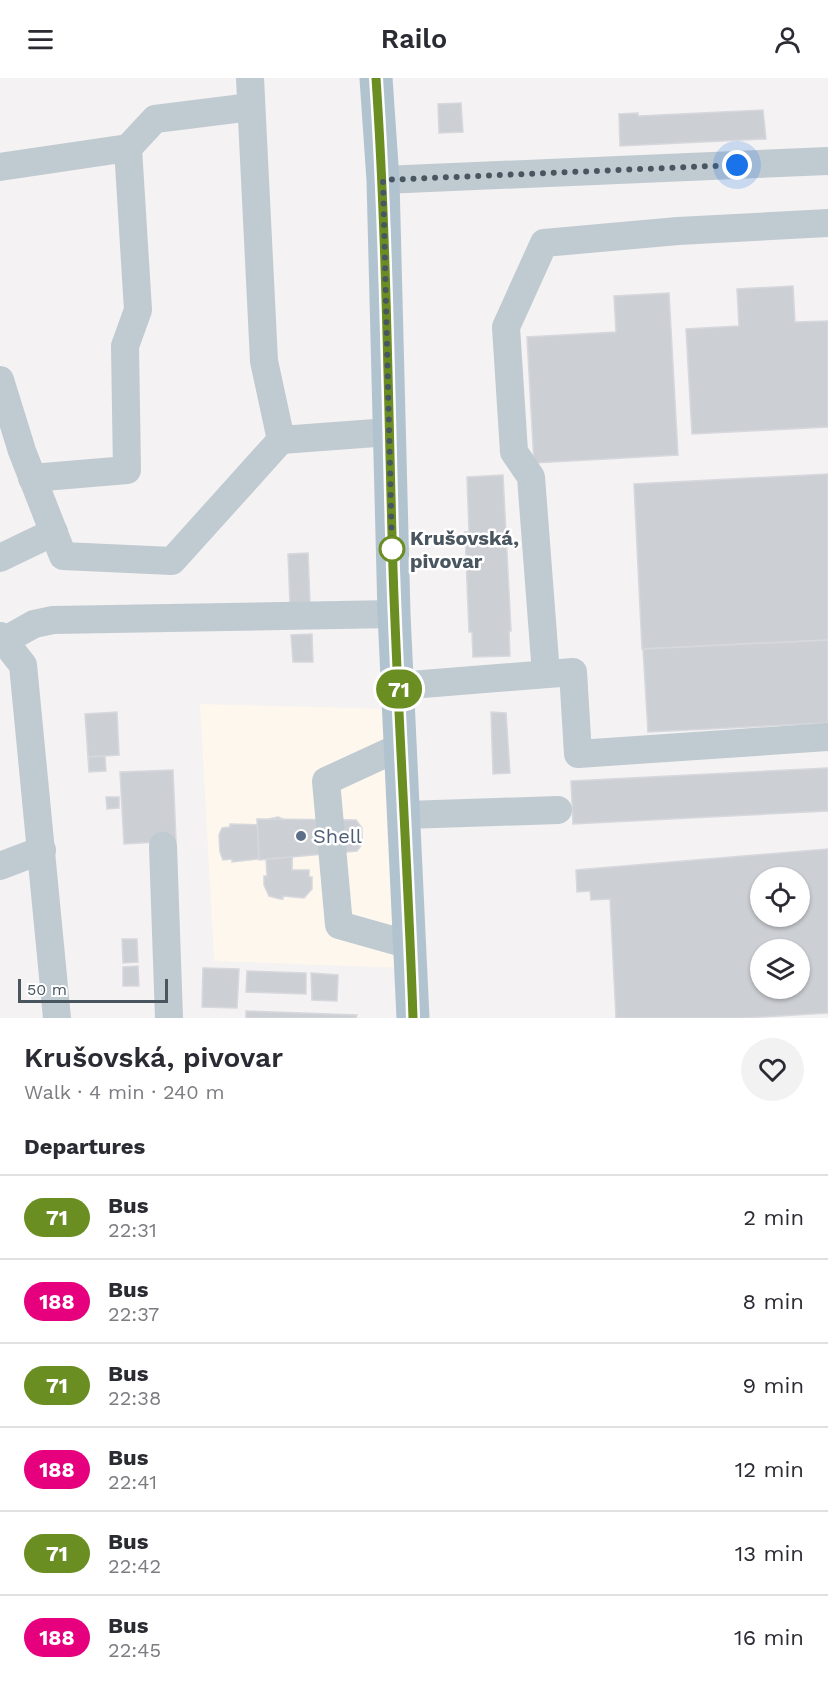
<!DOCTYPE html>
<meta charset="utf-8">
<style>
:root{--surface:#fff;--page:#f2f2f3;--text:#2b2b33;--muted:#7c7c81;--line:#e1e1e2}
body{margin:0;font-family:"Work Sans",sans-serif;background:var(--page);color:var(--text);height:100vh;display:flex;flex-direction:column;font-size:22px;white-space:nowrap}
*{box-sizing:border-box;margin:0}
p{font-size:20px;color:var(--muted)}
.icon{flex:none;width:33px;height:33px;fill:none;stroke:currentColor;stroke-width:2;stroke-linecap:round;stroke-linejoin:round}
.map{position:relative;height:940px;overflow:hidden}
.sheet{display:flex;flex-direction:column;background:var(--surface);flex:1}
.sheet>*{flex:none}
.badge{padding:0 12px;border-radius:20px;font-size:21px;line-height:39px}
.controls{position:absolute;left:750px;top:789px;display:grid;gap:12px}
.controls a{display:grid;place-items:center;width:60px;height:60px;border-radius:50%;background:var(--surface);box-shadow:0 2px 4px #0004;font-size:30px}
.scale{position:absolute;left:18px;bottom:15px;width:150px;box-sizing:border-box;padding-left:6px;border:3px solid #495660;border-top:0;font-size:16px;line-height:21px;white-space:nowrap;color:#495660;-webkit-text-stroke:4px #fff;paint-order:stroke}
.you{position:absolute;width:30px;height:30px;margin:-15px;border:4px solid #fff;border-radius:50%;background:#1a73e8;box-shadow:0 0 0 9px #1a73e833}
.map>.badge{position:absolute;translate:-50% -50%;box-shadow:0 0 0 3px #fff}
h2{padding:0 24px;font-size:22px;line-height:54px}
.round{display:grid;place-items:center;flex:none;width:63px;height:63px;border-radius:32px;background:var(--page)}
.head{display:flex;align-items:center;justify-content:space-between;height:102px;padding:0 24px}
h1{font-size:28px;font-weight:600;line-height:45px}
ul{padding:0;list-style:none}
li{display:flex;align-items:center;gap:18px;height:84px;padding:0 24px;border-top:2px solid var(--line)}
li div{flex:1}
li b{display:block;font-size:22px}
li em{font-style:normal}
li .badge{min-width:66px;font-weight:700;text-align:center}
header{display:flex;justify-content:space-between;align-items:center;height:78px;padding:0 24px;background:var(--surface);font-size:27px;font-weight:600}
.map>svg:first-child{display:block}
.commercial{fill:#fdf7ed}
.building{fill:#cccfd4;stroke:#d6d8dd;stroke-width:1.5;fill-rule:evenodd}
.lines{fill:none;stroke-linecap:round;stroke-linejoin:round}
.minor{stroke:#c0cad1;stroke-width:28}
.major{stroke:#b2c3d0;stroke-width:33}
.line-casing{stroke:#fff;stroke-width:14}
.line{stroke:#6b8e23;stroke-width:9}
.walk{stroke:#495660;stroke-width:6;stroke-dasharray:0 10.8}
.stop-dot{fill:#fff;stroke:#6b8e23;stroke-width:3}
.service-dot{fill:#5c6f8a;stroke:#fff;stroke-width:2}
.labels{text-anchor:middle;stroke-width:5;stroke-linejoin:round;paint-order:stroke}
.stop-label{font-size:20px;font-weight:bold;fill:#495660;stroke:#fff;text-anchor:start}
.service-label{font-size:20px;fill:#4e5e75;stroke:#fff;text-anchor:start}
</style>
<header><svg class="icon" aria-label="menu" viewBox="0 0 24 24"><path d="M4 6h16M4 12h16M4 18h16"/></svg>Railo<svg class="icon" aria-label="person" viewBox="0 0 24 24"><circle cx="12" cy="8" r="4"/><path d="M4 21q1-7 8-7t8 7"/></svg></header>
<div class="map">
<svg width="828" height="940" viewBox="0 0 828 940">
<rect width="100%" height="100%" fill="#f4f2f2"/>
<polygon class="commercial" points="200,626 393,631 406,890 214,883"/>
<g class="building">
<polygon points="461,25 463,54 439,55 438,26"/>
<polygon points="763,32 766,61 620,68 619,36 638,35 638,38"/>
<polygon points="793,208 795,244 828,243 828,349 692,356 686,251 739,248 737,211"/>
<polygon points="669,215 678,377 534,385 527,259 616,254 614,218"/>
<polygon points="828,396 828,562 642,571 634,406"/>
<polygon points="503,397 511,553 509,553 510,578 473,579 472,554 469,554 465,454 469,454 467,399"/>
<polygon points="308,475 310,525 290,525 288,476"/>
<polygon points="312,556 313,584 293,584 291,557"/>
<polygon points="828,562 828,645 648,654 643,571"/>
<polygon points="117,634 119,677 88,679 85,636"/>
<polygon points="491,634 506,635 510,695 493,696"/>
<polygon points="105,678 106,693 89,694 88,679"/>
<polygon points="828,690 828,733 573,746 571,703"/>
<polygon points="173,692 176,763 124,766 120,694"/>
<polygon points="106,719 119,719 119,730 107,731"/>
<polygon points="278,739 293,746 292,792 309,792 309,799 312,799 312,811 304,820 283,818 283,821 280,821 269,818 264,807 264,798 267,798 266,780 232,784 232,781 223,782 220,774 219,757 222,750 230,749 230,746 264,747 269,741"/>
<polygon points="257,741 356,742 362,750 362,766 357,773 259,782"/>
<path d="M828,771V935L744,940H616L610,821L591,822L590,813L577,814L576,792ZM760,800H800V838H760ZM760,872H800V910H760Z"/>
<polygon points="122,861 137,861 138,884 123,885"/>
<polygon points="138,888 139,908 123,908 123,889"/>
<polygon points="203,890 239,891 237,930 202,929"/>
<polygon points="247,893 306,895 306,916 246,914"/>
<polygon points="311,895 338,897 337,923 312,922"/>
<polygon points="246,933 357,937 356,940 246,940"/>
</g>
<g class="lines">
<g class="minor">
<polyline points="250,0 264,283 281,362 389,354"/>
<polyline points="0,89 128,70 155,41 251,29"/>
<polyline points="383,102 828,83"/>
<polyline points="0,302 22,373 63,478 172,483 281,362"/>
<polyline points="32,400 127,392 125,268 138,232 128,70"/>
<polyline points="0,480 54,454"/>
<polyline points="0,558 23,587 57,940"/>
<polyline points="0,565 34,546 53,542 394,536"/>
<polyline points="546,596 531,399 514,374 506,249 544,165 678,153 828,145"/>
<polyline points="398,608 573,594 578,676 828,659"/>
<polyline points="402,668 326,703 339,847 410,867"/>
<polyline points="406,737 558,732"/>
<polyline points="163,768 169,940"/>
<polyline points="0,788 42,772"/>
</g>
<polyline class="major" points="376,0 383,102 394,536 413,940"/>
</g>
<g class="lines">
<defs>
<path id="line" d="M376,0C387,164 388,328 393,491C398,641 408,790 413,940"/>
</defs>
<use href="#line" class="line-casing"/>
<use href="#line" class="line"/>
<polyline class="walk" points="392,471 383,102 737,87"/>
</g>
<circle class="stop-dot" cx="392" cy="471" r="12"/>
<circle class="service-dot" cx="301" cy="758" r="6"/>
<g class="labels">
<g class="stop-label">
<text x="410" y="467">Krušovská,<tspan x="410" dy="23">pivovar</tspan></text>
</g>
<g class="service-label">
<text x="313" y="765">Shell</text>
</g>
</g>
</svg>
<div class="controls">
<a><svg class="icon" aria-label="locate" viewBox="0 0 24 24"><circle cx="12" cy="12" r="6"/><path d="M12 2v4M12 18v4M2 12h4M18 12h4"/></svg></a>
<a><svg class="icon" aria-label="layers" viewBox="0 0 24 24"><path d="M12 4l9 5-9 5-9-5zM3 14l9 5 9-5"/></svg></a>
</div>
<div class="scale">50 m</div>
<div class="you" style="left:737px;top:87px"></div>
<b class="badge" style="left:399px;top:611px;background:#6b8e23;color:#fff">71</b>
</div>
<section class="sheet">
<div class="head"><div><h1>Krušovská, pivovar</h1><p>Walk · 4 min · 240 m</p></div><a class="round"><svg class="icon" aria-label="heart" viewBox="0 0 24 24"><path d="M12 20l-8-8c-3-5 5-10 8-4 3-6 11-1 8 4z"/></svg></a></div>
<h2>Departures</h2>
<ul>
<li><span class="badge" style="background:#6b8e23;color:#fff">71</span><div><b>Bus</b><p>22:31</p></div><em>2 min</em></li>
<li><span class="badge" style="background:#e6007e;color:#fff">188</span><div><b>Bus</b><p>22:37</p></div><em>8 min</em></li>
<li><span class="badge" style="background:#6b8e23;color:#fff">71</span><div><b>Bus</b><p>22:38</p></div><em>9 min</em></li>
<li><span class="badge" style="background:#e6007e;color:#fff">188</span><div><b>Bus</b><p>22:41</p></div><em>12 min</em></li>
<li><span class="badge" style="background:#6b8e23;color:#fff">71</span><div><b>Bus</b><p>22:42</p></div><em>13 min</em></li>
<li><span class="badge" style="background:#e6007e;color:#fff">188</span><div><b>Bus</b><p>22:45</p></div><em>16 min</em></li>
</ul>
</section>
